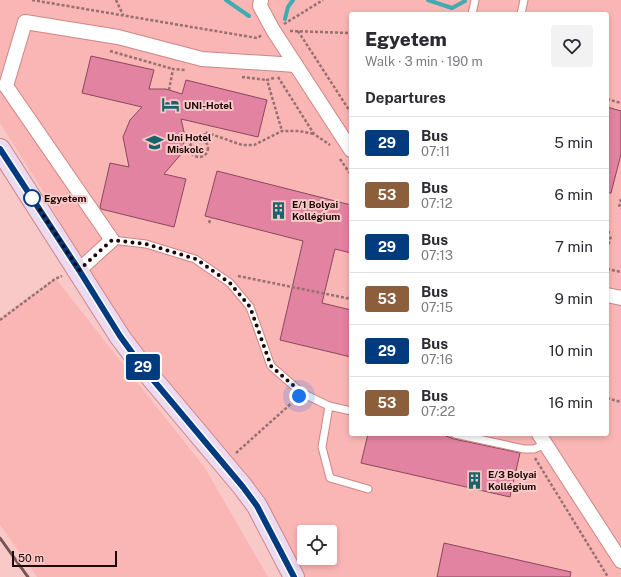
<!DOCTYPE html>
<meta charset="utf-8">
<style>
:root{--surface:#fff;--page:#f2f2f3;--text:#2b2b33;--muted:#7c7c81;--line:#e1e1e2}
body{margin:0;font-family:"Public Sans",sans-serif;background:var(--page);color:var(--text);height:100vh;display:flex;flex-direction:column;font-size:15px;white-space:nowrap}
*{box-sizing:border-box;margin:0}
p{font-size:13px;color:var(--muted)}
.icon{flex:none;width:22px;height:22px;fill:none;stroke:currentColor;stroke-width:2;stroke-linecap:round;stroke-linejoin:round}
.map{position:relative;flex:1;overflow:hidden}
.details{position:absolute;left:349px;top:12px;width:260px;height:424px;display:flex;flex-direction:column;background:var(--surface);border-radius:4px;box-shadow:0 2px 6px #0003}
.details>*{flex:none}
.badge{padding:0 8px;border-radius:3px;font-size:14px;line-height:26px}
.tools{position:absolute;left:297px;top:525px;display:grid;gap:8px}
.tools a{display:grid;place-items:center;width:40px;height:40px;border-radius:4px;background:var(--surface);box-shadow:0 2px 6px #0003;font-size:20px}
.scale{position:absolute;left:12px;bottom:10px;width:105px;box-sizing:border-box;padding-left:4px;border:2px solid #1e0607;border-top:0;font-size:11px;line-height:14px;white-space:nowrap;color:#1e0607;-webkit-text-stroke:3px #f8c9c7;paint-order:stroke}
.you{position:absolute;width:20px;height:20px;margin:-10px;border:3px solid #fff;border-radius:50%;background:#1a73e8;box-shadow:0 0 0 6px #1a73e833}
.map>.badge{position:absolute;translate:-50% -50%;box-shadow:0 0 0 2px #fff}
h2{padding:0 16px;font-size:15px;line-height:36px}
.round{display:grid;place-items:center;flex:none;width:42px;height:42px;border-radius:4px;background:var(--page)}
.summary{display:flex;align-items:center;justify-content:space-between;height:68px;padding:0 16px}
h1{font-size:19px;font-weight:800;line-height:30px}
ul{padding:0;list-style:none}
li{display:flex;align-items:center;gap:12px;height:52px;padding:0 16px;border-top:1px solid var(--line)}
li div{flex:1}
li b{display:block;font-size:15px}
li em{font-style:normal}
li .badge{min-width:44px;font-weight:700;text-align:center}
.map>svg:first-child{display:block}
.built{fill:#fab6b4;fill-rule:evenodd}
.lines{fill:none;stroke-linecap:round;stroke-linejoin:round}
.stream{stroke:#40abb1;stroke-width:4}
.building{fill:#e283a1;stroke:#88485d}
.service-casing{stroke:#ce8685;stroke-width:9}
.minor-casing{stroke:#ce8685;stroke-width:16}
.secondary-casing{stroke:#ce8685;stroke-width:22}
.path{stroke:#967171;stroke-width:2.5;stroke-dasharray:3 2;stroke-linecap:butt}
.service{stroke:#fff;stroke-width:7}
.minor{stroke:#fff;stroke-width:14}
.secondary{stroke:#ecdaf0;stroke-width:20}
.rail{stroke:#765555;stroke-width:3}
.line-casing{stroke:#fff;stroke-width:9}
.line{stroke:#003b80;stroke-width:6}
.walk{stroke:#1e0607;stroke-width:4;stroke-dasharray:0 7.2}
.stop-dot{fill:#fff;stroke:#003b80;stroke-width:2}
.labels{text-anchor:middle;stroke-width:4;stroke-linejoin:round;paint-order:stroke}
.poi-label{font-size:10px;font-weight:bold;fill:#1e0607;stroke:#f8c9c7;text-anchor:start}
.stop-label{font-size:10px;font-weight:bold;fill:#1e0607;stroke:#f8c9c7;text-anchor:start}
</style>
<div class="map">
<svg width="621" height="577" viewBox="0 0 621 577">
<rect width="100%" height="100%" fill="#f8c9c7"/>
<g class="built">
<path d="M0,0H621V577H302L118,327L44,193L0,123ZM351,14H607V434H351ZM304,532H330V558H304Z"/>
<polygon points="55,278 205,468 268,577 37,577 0,525 0,318"/>
</g>
<g class="lines">
<g class="stream">
<polyline points="226,0 249,16"/>
<polyline points="428,0 452,8 465,1"/>
<polyline points="285,19 288,7 293,0"/>
</g>
</g>
<g class="building">
<polygon points="91,56 154,70 149,89 166,89 182,94 186,80 267,100 258,137 181,119 185,136 182,153 164,174 186,179 174,227 101,209 100,207 110,163 129,167 123,137 130,120 142,107 82,93"/>
<polygon points="607,107 621,111 621,154 611,193 607,193"/>
<polygon points="217,171 351,205 351,253 335,249 322,303 351,310 351,357 280,340 303,241 205,216"/>
<polygon points="368,434 441,434 454,439 520,453 510,497 361,463"/>
<polygon points="444,543 571,572 570,577 437,577"/>
</g>
<g class="lines">
<defs>
<g id="service">
<polyline points="472,14 475,0"/>
<polyline points="521,14 524,0"/>
<polyline points="112,240 146,244 195,259 230,283 250,307 271,366 302,393 329,406 322,447 330,478 368,489"/>
<polyline points="329,406 351,411"/>
<polyline points="455,434 524,449 534,449 546,444"/>
</g>
<g id="minor">
<polyline points="261,0 260,6 273,30 351,150"/>
<polyline points="79,270 112,240 6,86 25,22 118,37 202,59 296,65"/>
<polyline points="607,295 621,298"/>
<polyline points="539,434 621,561"/>
</g>
<polyline id="secondary" points="0,149 120,337 144,369 243,487 257,506 294,577"/>
</defs>
<use href="#service" class="service-casing"/>
<use href="#minor" class="minor-casing"/>
<use href="#secondary" class="secondary-casing"/>
<g class="path">
<polyline points="32,0 257,38 262,35"/>
<polyline points="116,0 123,15"/>
<polyline points="284,24 323,0"/>
<polyline points="290,31 351,33"/>
<polyline points="298,31 351,113"/>
<polyline points="110,51 173,69"/>
<polyline points="242,77 267,80"/>
<polyline points="278,77 314,134 330,145"/>
<polyline points="274,78 267,80 282,131"/>
<polyline points="169,90 173,69 185,70"/>
<polyline points="607,99 621,103"/>
<circle cx="199" cy="148" r="9"/>
<polyline points="204,141 205,132 242,145 254,145 282,131 299,131 314,134"/>
<polyline points="340,159 351,175"/>
<polyline points="621,199 619,207 621,208"/>
<polyline points="209,223 211,217"/>
<polyline points="607,232 612,233"/>
<polyline points="607,249 611,236"/>
<polyline points="607,269 621,272"/>
<polyline points="238,276 351,299"/>
<polyline points="0,320 55,279 62,276"/>
<polyline points="607,398 621,402"/>
<polyline points="236,453 295,400"/>
<polyline points="535,458 608,577"/>
</g>
<use href="#service" class="service"/>
<use href="#minor" class="minor"/>
<use href="#secondary" class="secondary"/>
<polyline class="rail" points="0,538 28,577"/>
</g>
<g class="lines">
<defs>
<polyline id="line" points="0,149 79,270 120,336 144,369 243,487 257,506 294,577"/>
</defs>
<use href="#line" class="line-casing"/>
<use href="#line" class="line"/>
<polyline class="walk" points="32,198 79,270 112,240 146,244 196,259 230,283 250,307 271,366 302,393 299,396"/>
</g>
<defs>
<symbol id="hotel-bare" viewBox="-9 -9 18 18"><path d="M-6-4.5h1.5V1H6V5H4.5V3h-9V5H-6ZM-4 0a1.8 1.8 0 1 1 3.6 0ZM.5 0V-2.5h3Q6-2.5 6 0Z" fill="#17656a" stroke="#f8c9c7" stroke-width="2.5" paint-order="stroke"/></symbol>
<symbol id="university-bare" viewBox="-9 -9 18 18"><path d="M0-5L7-2L0 1L-7-2ZM-4 1L0 2.5L4 1V4Q0 6-4 4Z" fill="#17656a" stroke="#f8c9c7" stroke-width="2.5" paint-order="stroke"/></symbol>
<symbol id="building-bare" viewBox="-9 -9 18 18"><path d="M-4-6H4V6H1V3H-1V6H-4ZM-2.5-4.3h1.7v1.8h-1.7ZM.8-4.3h1.7v1.8H.8ZM-2.5-1h1.7V.8h-1.7ZM.8-1h1.7V.8H.8Z" fill="#17656a" stroke="#f8c9c7" stroke-width="2.5" paint-order="stroke"/></symbol>
</defs>
<g fill-rule="evenodd">
<use href="#hotel-bare" x="158" y="92" width="25" height="25"/>
<use href="#university-bare" x="142" y="130" width="25" height="25"/>
<use href="#building-bare" x="266" y="198" width="25" height="25"/>
<use href="#building-bare" x="462" y="468" width="25" height="25"/>
</g>
<circle class="stop-dot" cx="32" cy="198" r="8"/>
<g class="labels">
<g class="poi-label">
<text x="184" y="109">UNI-Hotel</text>
<text x="167" y="141">Uni Hotel<tspan x="167" dy="12">Miskolc</tspan></text>
<text x="292" y="208">E/1 Bolyai<tspan x="292" dy="12">Kollégium</tspan></text>
<text x="488" y="478">E/3 Bolyai<tspan x="488" dy="12">Kollégium</tspan></text>
</g>
<g class="stop-label">
<text x="44" y="202">Egyetem</text>
</g>
</g>
</svg>
<div class="tools">
<a><svg class="icon" aria-label="locate" viewBox="0 0 24 24"><circle cx="12" cy="12" r="6"/><path d="M12 2v4M12 18v4M2 12h4M18 12h4"/></svg></a>
</div>
<div class="scale">50 m</div>
<div class="you" style="left:299px;top:396px"></div>
<b class="badge" style="left:143px;top:367px;background:#003b80;color:#fff">29</b>
<section class="details">
<div class="summary"><div><h1>Egyetem</h1><p>Walk · 3 min · 190 m</p></div><a class="round"><svg class="icon" aria-label="heart" viewBox="0 0 24 24"><path d="M12 20l-8-8c-3-5 5-10 8-4 3-6 11-1 8 4z"/></svg></a></div>
<h2>Departures</h2>
<ul>
<li><span class="badge" style="background:#003b80;color:#fff">29</span><div><b>Bus</b><p>07:11</p></div><em>5 min</em></li>
<li><span class="badge" style="background:#8b5e3c;color:#fff">53</span><div><b>Bus</b><p>07:12</p></div><em>6 min</em></li>
<li><span class="badge" style="background:#003b80;color:#fff">29</span><div><b>Bus</b><p>07:13</p></div><em>7 min</em></li>
<li><span class="badge" style="background:#8b5e3c;color:#fff">53</span><div><b>Bus</b><p>07:15</p></div><em>9 min</em></li>
<li><span class="badge" style="background:#003b80;color:#fff">29</span><div><b>Bus</b><p>07:16</p></div><em>10 min</em></li>
<li><span class="badge" style="background:#8b5e3c;color:#fff">53</span><div><b>Bus</b><p>07:22</p></div><em>16 min</em></li>
</ul>
</section>
</div>
